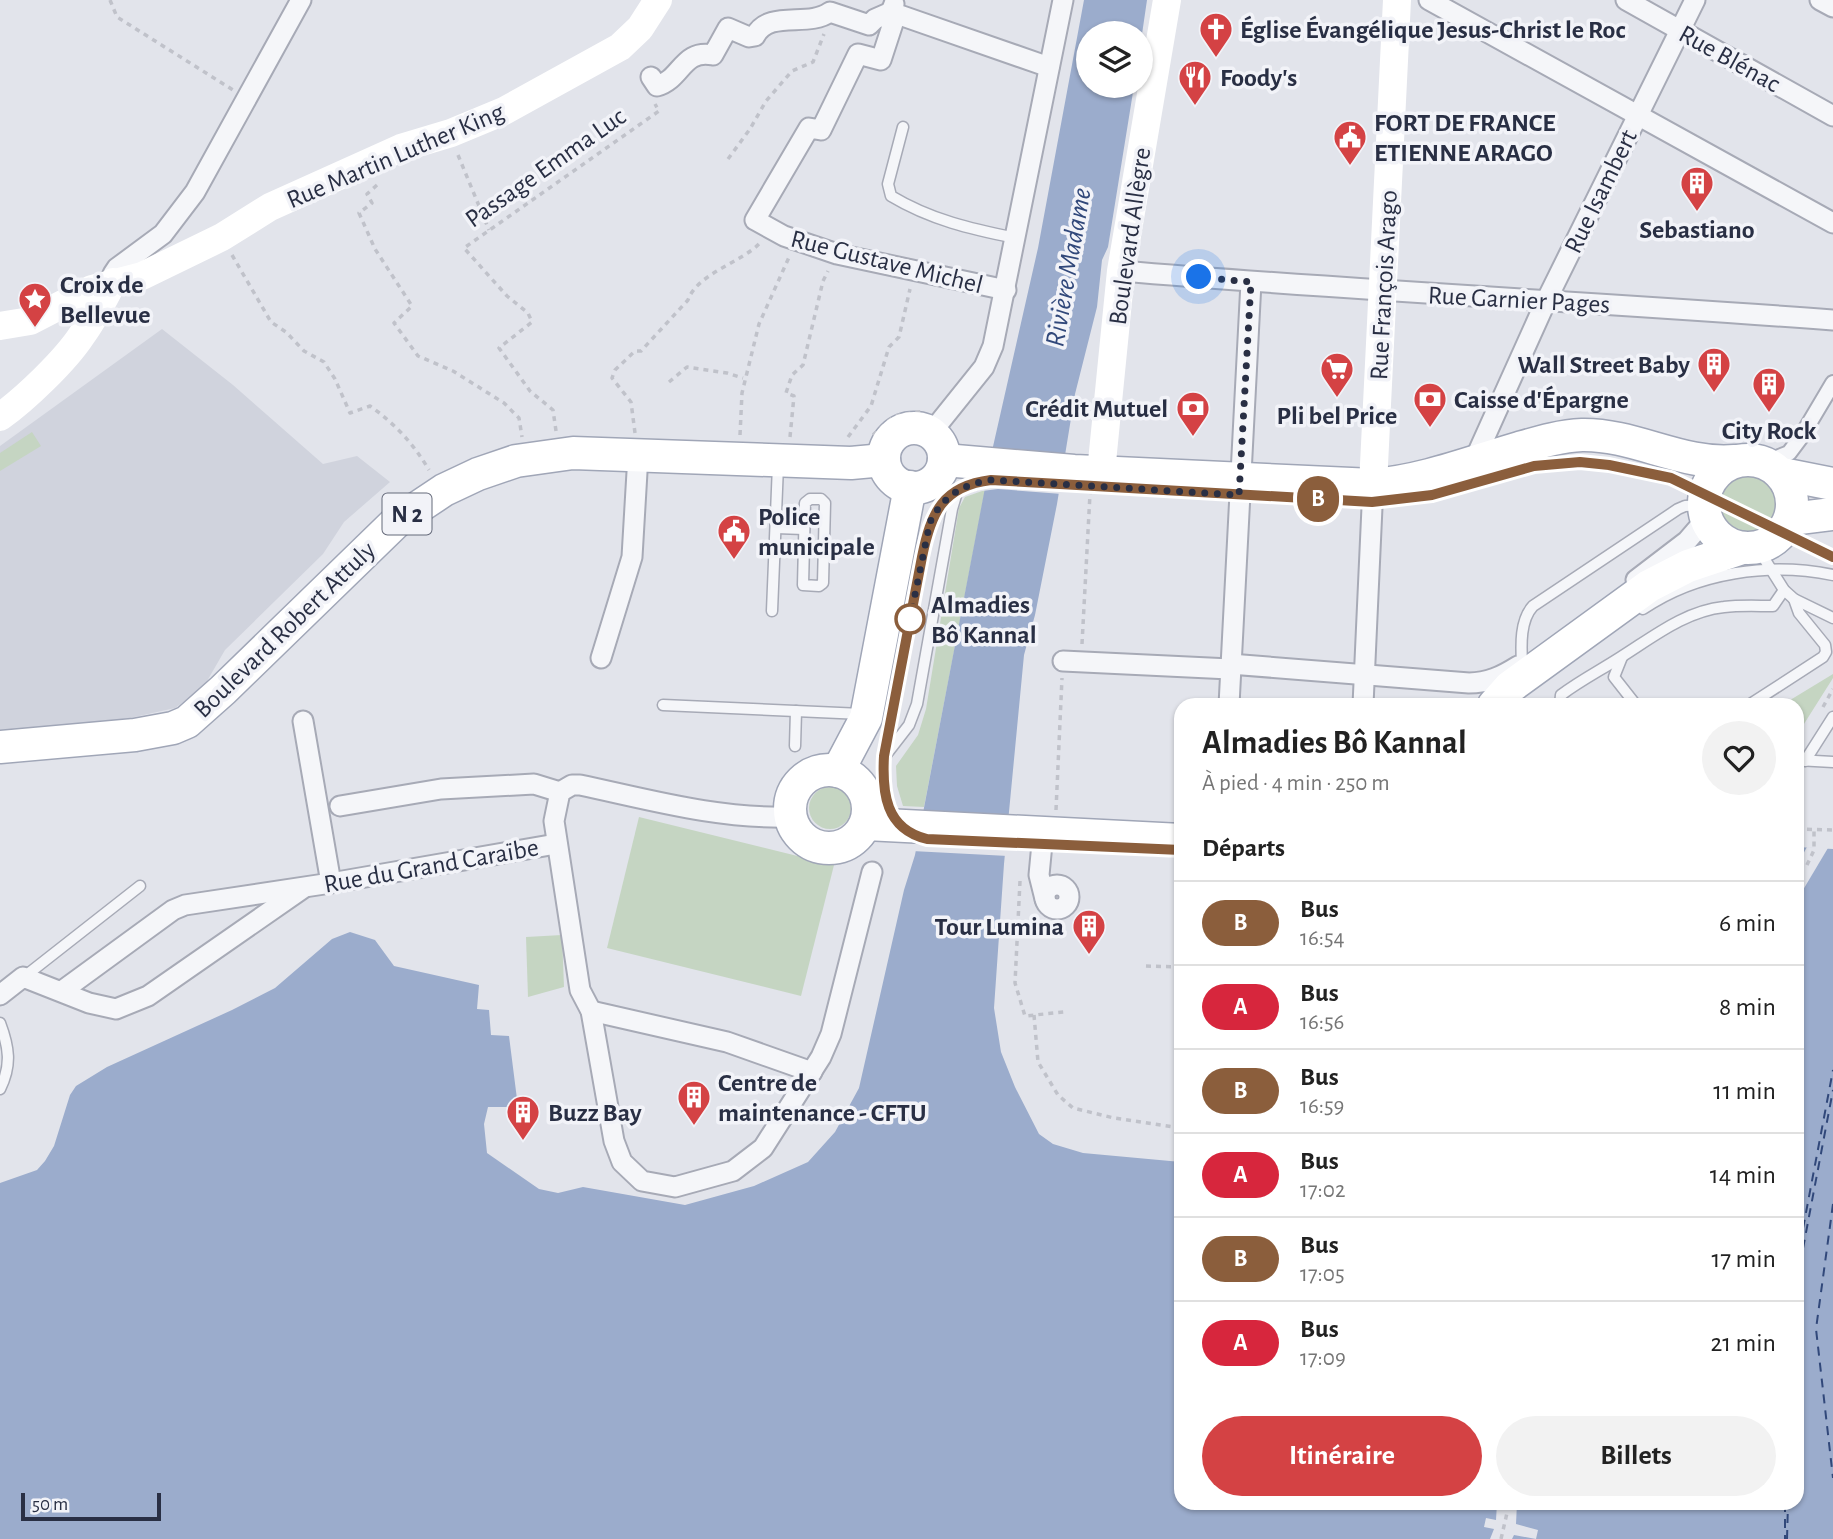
<!DOCTYPE html>
<html lang="fr">
<meta charset="utf-8">
<style>
:root{--surface:#fff;--page:#f2f2f2;--text:#222;--muted:#767676;--line:#e0e0e0;--accent:#d44244}
body{margin:0;font-family:"Alegreya Sans",sans-serif;background:var(--page);color:var(--text);height:100vh;display:flex;flex-direction:column;font-size:26px;white-space:nowrap}
*{box-sizing:border-box;margin:0}
p{font-size:23px;color:var(--muted)}
.icon{flex:none;width:38px;height:38px;fill:none;stroke:currentColor;stroke-width:2;stroke-linecap:round;stroke-linejoin:round}
.map{position:relative;flex:1;overflow:hidden}
.panel{position:absolute;left:1174px;top:698px;width:630px;height:812px;display:flex;flex-direction:column;background:var(--surface);border-radius:21px;box-shadow:0 2px 5px #0004}
.panel>*{flex:none}
.badge{padding:0 14px;border-radius:23px;font-size:24px;line-height:46px}
.controls{position:absolute;left:1076px;top:21px;display:grid;gap:14px}
.controls a{display:grid;place-items:center;width:77px;height:77px;border-radius:50%;background:var(--surface);box-shadow:0 2px 5px #0004;font-size:35px}
.scale{position:absolute;left:21px;bottom:18px;width:140px;box-sizing:border-box;padding-left:7px;border:4px solid #292f44;border-top:0;font-size:19px;line-height:24px;white-space:nowrap;color:#292f44;-webkit-text-stroke:5px #f2f3f8;paint-order:stroke}
.you{position:absolute;width:35px;height:35px;margin:-18px;border:5px solid #fff;border-radius:50%;background:#1a73e8;box-shadow:0 0 0 10px #1a73e833}
.map>.badge{position:absolute;translate:-50% -50%;box-shadow:0 0 0 4px #fff}
h2{padding:0 28px;font-size:26px;line-height:63px}
.round{display:grid;place-items:center;flex:none;width:74px;height:74px;border-radius:37px;background:var(--page)}
.headline{display:flex;align-items:center;justify-content:space-between;height:119px;padding:0 28px}
h1{font-size:33px;font-weight:700;line-height:52px}
.action{display:flex;gap:14px;margin-top:auto;padding:14px 28px}
.action a{flex:1;height:80px;border-radius:42px;background:var(--accent);color:#fff;font-size:28px;font-weight:700;line-height:80px;text-align:center}
.action a+a{background:var(--page);color:var(--text)}
ul{padding:0;list-style:none}
li{display:flex;align-items:center;gap:21px;height:84px;padding:0 28px;border-top:2px solid var(--line)}
li div{flex:1}
li b{display:block;font-size:26px}
li em{font-style:normal}
li .badge{min-width:77px;font-weight:700;text-align:center}
.map>svg:first-child{display:block}
.built{fill:#d0d3dd}
.green{fill:#c5d5c2}
.water{fill:#9baccc}
.pier{fill:#e2e4eb}
.lines{fill:none;stroke-linecap:round;stroke-linejoin:round}
.ferry{stroke:#31487a;stroke-width:2;stroke-dasharray:9 7;stroke-linecap:butt}
.service-casing{stroke:#a7aab6;stroke-width:13}
.pedestrian-casing{stroke:#a7aab6;stroke-width:18}
.minor-casing{stroke:#a7aab6;stroke-width:23}
.primary-casing{stroke:#a0a6b7;stroke-width:35}
.path{stroke:#c0c2ca;stroke-width:3.5;stroke-dasharray:5 5;stroke-linecap:butt}
.service{stroke:#f5f6f9;stroke-width:10}
.pedestrian{stroke:#f5f6f9;stroke-width:14}
.minor{stroke:#f5f6f9;stroke-width:19}
.secondary{stroke:#fff;stroke-width:28}
.primary{stroke:#fff;stroke-width:32}
.line-casing{stroke:#fff;stroke-width:16}
.line{stroke:#8b5e3c;stroke-width:10}
.walk{stroke:#292f44;stroke-width:7;stroke-dasharray:0 12.6}
.stop-dot{fill:#fff;stroke:#8b5e3c;stroke-width:3.5}
.labels{text-anchor:middle;stroke-width:7;stroke-linejoin:round;paint-order:stroke}
.shield{fill:#f2f3f8;stroke:#656a7a;stroke-width:2}
.shield-label{font-size:24px;font-weight:bold;fill:#292f44}
.poi-label{font-size:26px;font-weight:bold;fill:#292f44;stroke:#f2f3f8;text-anchor:start}
.street-label{font-size:26px;fill:#292f44;stroke:#f2f3f8}
.stop-label{font-size:26px;font-weight:bold;fill:#292f44;stroke:#f2f3f8;text-anchor:start}
.water-label{font-size:28px;font-style:italic;fill:#31487a;stroke:#f2f3f8}
</style>
<div class="map">
<svg width="1833" height="1539" viewBox="0 0 1833 1539">
<rect width="100%" height="100%" fill="#e2e4eb"/>
<polygon class="built" points="162,329 233,385 323,464 357,456 390,482 344,522 323,554 225,650 203,688 175,708 130,718 0,738 0,446"/>
<g class="green">
<polygon points="32,432 41,446 0,471 0,453"/>
<path d="M1749,469C1783,472 1792,492 1781,524L1715,492L1730,475Z"/>
<polygon points="985,490 924,807 903,806 897,786 896,766 918,735 926,709 959,508 965,497"/>
<path d="M1714,507L1773,534C1747,547 1719,538 1714,507Z"/>
<polygon points="1833,674 1833,678 1797,735 1797,705 1782,705"/>
<circle cx="830" cy="808" r="21"/>
<polygon points="639,817 834,865 801,996 607,948"/>
<polygon points="562,935 564,987 528,997 526,937"/>
</g>
<polygon class="water" points="1084,0 1147,0 1141,41 1141,33 1088,33 1088,86 1134,86 1108,247 1102,260 1097,307 1075,394 1057,504 1035,615 1024,655 1004,864 994,1008 1001,1052 1015,1087 1039,1134 1053,1144 1083,1153 1181,1162 1181,1503 1797,1503 1797,847 1833,849 1833,1539 0,1539 0,1183 37,1170 45,1161 54,1146 70,1095 76,1086 107,1067 232,1010 275,988 332,939 350,932 375,940 394,966 479,985 477,1009 489,1010 491,1035 509,1036 518,1107 488,1107 484,1124 487,1153 539,1189 558,1193 583,1187 685,1205 754,1186 808,1162 835,1132 859,1088 904,890 915,855 992,451 1038,248"/>
<g class="pier">
<polygon points="989,450 1069,454 1062,494 998,489 982,491"/>
<polygon points="920,811 1012,816 1008,856 912,851"/>
<polygon points="1807,847 1828,848 1797,900 1797,865"/>
<polygon points="1497,1503 1517,1503 1516,1524 1538,1530 1536,1539 1514,1535 1512,1539 1490,1539 1494,1529 1484,1527 1486,1518 1496,1520"/>
</g>
<g class="lines">
<g class="ferry">
<polyline points="1833,1204 1816,1329 1833,1478"/>
<polyline points="1797,1260 1833,1070"/>
<polyline points="1797,1280 1833,1090"/>
<polyline points="1785,1503 1785,1539"/>
<polyline points="1787,1539 1788,1503"/>
</g>
<defs>
<g id="service">
<path d="M903,127L888,184L891,196C931,220 971,229 1016,238"/>
<polyline points="1201,493 1372,502 1432,495 1534,466 1580,462 1609,465 1671,478 1833,557"/>
<polygon points="810,499 821,499 825,503 823,583 819,586 803,585 805,503"/>
<polyline points="776,528 804,529"/>
<polyline points="1757,547 1784,590 1794,599 1833,618"/>
<path d="M1643,609C1697,572 1770,562 1833,575"/>
<polyline points="772,611 778,465"/>
<polyline points="1622,657 1614,677 1636,705"/>
<path d="M1522,663C1521,645 1520,620 1533,606L1678,509L1685,506L1704,505"/>
<polyline points="663,705 862,714"/>
<path d="M1560,705L1561,695C1581,680 1601,670 1621,657C1653,637 1685,611 1724,607C1740,605 1757,606 1773,606L1784,590"/>
<polyline points="1749,705 1823,657 1826,652 1825,645 1799,613 1794,599"/>
<polyline points="795,746 796,711"/>
<polyline points="885,756 909,725 917,704 952,509 958,489"/>
<polyline points="1797,760 1833,762"/>
<polyline points="1805,761 1833,717"/>
<path d="M895,818C881,799 883,779 884,756L927,533L936,511L958,489L991,480L1018,482"/>
<polyline points="24,977 140,886"/>
<path d="M0,1023C9,1047 12,1065 0,1089"/>
</g>
<polyline id="pedestrian" points="1779,457 1789,453 1801,437 1833,383"/>
<g id="minor">
<polyline points="1429,0 1833,223"/>
<polyline points="1626,0 1833,116"/>
<polyline points="1820,0 1833,7"/>
<polyline points="894,4 891,12 1049,67"/>
<polyline points="896,14 881,60 858,54 821,130 809,128 755,220 784,236 837,254 1006,290"/>
<path d="M651,77L657,86C682,79 682,49 713,55L728,28L749,37L755,36C769,9 808,28 830,12L869,25L875,19L891,12"/>
<path d="M1121,271C1358,291 1596,302 1833,320"/>
<polyline points="113,282 113,274 117,268 163,234 195,192 301,0"/>
<polyline points="931,433 984,367 993,346 1063,0"/>
<polyline points="1474,461 1546,301 1695,0"/>
<polyline points="1636,580 1687,541 1706,519"/>
<polyline points="601,658 632,557 638,455"/>
<polyline points="1063,661 1230,669"/>
<path d="M1230,664L1469,683C1488,683 1502,676 1518,666"/>
<polyline points="1229,705 1251,282"/>
<polyline points="1363,705 1373,485"/>
<polyline points="303,721 331,883"/>
<polyline points="340,806 441,789 534,784 560,792"/>
<path d="M791,817C717,819 651,800 580,785H572L560,792L554,821L580,990L591,1011L614,1141L622,1162L642,1181L675,1187L733,1171L763,1148L821,1057L831,1034L872,872"/>
<polyline points="1043,833 1039,875 1045,899"/>
<circle cx="1057" cy="897" r="12"/>
<polyline points="62,991 173,910 185,905 331,883 556,844"/>
<polyline points="0,995 23,977 89,1003 116,1009 148,996 302,889"/>
<polyline points="591,1011 727,1042 812,1072"/>
</g>
<g id="primary">
<circle cx="914" cy="458" r="30"/>
<circle cx="1748" cy="504" r="44"/>
<path d="M944,460L1074,471L1373,485C1423,481 1471,462 1519,448C1540,442 1560,436 1582,435C1635,434 1682,466 1735,461"/>
<polyline points="1782,474 1833,484"/>
<polyline points="1791,519 1833,514"/>
<polyline points="1494,705 1510,687 1649,586 1688,566 1742,548"/>
<polyline points="0,747 135,735 173,728 187,722 223,690 396,522 444,490 478,474 516,461 573,453 851,463 884,460"/>
<circle cx="829" cy="809" r="39"/>
<polyline points="838,771 866,718 910,487"/>
<polyline points="866,824 1181,840"/>
</g>
</defs>
<use href="#service" class="service-casing"/>
<use href="#pedestrian" class="pedestrian-casing"/>
<use href="#minor" class="minor-casing"/>
<use href="#primary" class="primary-casing"/>
<g class="path">
<polyline points="110,0 117,17 233,90"/>
<polyline points="458,155 489,230"/>
<polyline points="728,159 750,129 766,101 792,71 813,62 824,34"/>
<polyline points="377,185 367,194 372,203 359,213 375,249 412,306 394,323 418,356 453,371 504,403 519,418 522,437"/>
<path d="M232,255L271,322L286,332L304,351L324,362L335,379L350,413L370,406C395,424 413,443 429,470"/>
<polyline points="669,382 687,367 727,373 743,378"/>
<polyline points="556,431 553,410 530,391 499,348 532,322 528,313 507,296 464,248 659,111 655,104"/>
<path d="M635,433L631,402L612,378L615,370L635,351H641L688,300C697,274 740,263 759,244"/>
<polyline points="740,435 742,393 759,324 790,255"/>
<polyline points="873,435 894,416 924,411"/>
<polyline points="790,437 794,396 786,393 792,375 803,365 823,281 828,271"/>
<polyline points="848,437 871,406 889,347 899,337 910,289"/>
<polyline points="1082,644 1090,494"/>
<polyline points="1823,707 1833,689"/>
<path d="M783,799C792,784 798,772 815,765"/>
<polyline points="1056,810 1062,678"/>
<polyline points="1797,829 1833,830"/>
<path d="M792,836C814,854 830,863 856,845"/>
<polyline points="1807,865 1814,850 1814,829"/>
<polyline points="1020,881 1015,983 1025,1016 1064,1012"/>
<polyline points="1146,966 1181,967"/>
<polyline points="1034,1015 1038,1062 1058,1095 1073,1108 1114,1118 1181,1128"/>
<polyline points="1501,1539 1507,1513 1506,1503"/>
</g>
<use href="#service" class="service"/>
<use href="#pedestrian" class="pedestrian"/>
<use href="#minor" class="minor"/>
<g class="secondary">
<polyline points="0,326 30,321 92,289 142,276 222,237 270,207 401,148 451,133 504,111 620,47 640,28 658,0"/>
<path d="M0,417C25,399 65,361 82,335C94,319 103,300 113,282"/>
<polyline points="1101,472 1121,271 1167,0"/>
<polyline points="1373,485 1397,0"/>
</g>
<use href="#primary" class="primary"/>
</g>
<g class="lines">
<defs>
<path id="line" d="M1181,850L927,839C885,829 882,792 884,756L922,557C931,513 942,486 991,480L1372,502L1432,495L1534,466L1580,462L1609,465L1671,478L1833,557"/>
</defs>
<use href="#line" class="line-casing"/>
<use href="#line" class="line"/>
<path class="walk" d="M910,619L930,522C943,496 963,484 991,480L1239,495L1251,282L1199,277"/>
</g>
<defs>
<symbol id="church-pin" viewBox="-11 -11 22 30"><path d="M0 17L-7.5 6A9.5 9.5 0 1 1 7.5 6Z" fill="#d44244" stroke="#f2f3f8"/><path d="M-1.2-6h2.4v3.5h3.3v2.4h-3.3V6h-2.4V-.1h-3.3v-2.4h3.3Z" fill="#fff"/></symbol>
<symbol id="restaurant-pin" viewBox="-11 -11 22 30"><path d="M0 17L-7.5 6A9.5 9.5 0 1 1 7.5 6Z" fill="#d44244" stroke="#f2f3f8"/><path d="M-5-6h1v4h1v-4h1v4h1v-4h1v5L-1.5 .5V6h-2V.5L-5-1ZM5-6V6H3V1.5H1.5Q1.5-4 5-6Z" fill="#fff"/></symbol>
<symbol id="civic-pin" viewBox="-11 -11 22 30"><path d="M0 17L-7.5 6A9.5 9.5 0 1 1 7.5 6Z" fill="#d44244" stroke="#f2f3f8"/><path d="M-.6-6.5H3V-4.5H.6V-3L4-1V1h2V6H-6V1h2V-1L-.6-3ZM-1.2 2.5V6h2.4V2.5Z" fill="#fff"/></symbol>
<symbol id="building-pin" viewBox="-11 -11 22 30"><path d="M0 17L-7.5 6A9.5 9.5 0 1 1 7.5 6Z" fill="#d44244" stroke="#f2f3f8"/><path d="M-4-6H4V6H1V3H-1V6H-4ZM-2.5-4.3h1.7v1.8h-1.7ZM.8-4.3h1.7v1.8H.8ZM-2.5-1h1.7V.8h-1.7ZM.8-1h1.7V.8H.8Z" fill="#fff"/></symbol>
<symbol id="sight-pin" viewBox="-11 -11 22 30"><path d="M0 17L-7.5 6A9.5 9.5 0 1 1 7.5 6Z" fill="#d44244" stroke="#f2f3f8"/><path d="M0-6L1.8-2.2L6-1.7L2.9 1.2L3.7 5.4L0 3.3L-3.7 5.4L-2.9 1.2L-6-1.7L-1.8-2.2Z" fill="#fff"/></symbol>
<symbol id="supermarket-pin" viewBox="-11 -11 22 30"><path d="M0 17L-7.5 6A9.5 9.5 0 1 1 7.5 6Z" fill="#d44244" stroke="#f2f3f8"/><path d="M-6-5.5h2.5l.6 2H6L4.5 2H-2.5L-4.4-4H-6ZM-1.5 3.2a1.3 1.3 0 1 0 .1 0ZM3 3.2a1.3 1.3 0 1 0 .1 0Z" fill="#fff"/></symbol>
<symbol id="bank-pin" viewBox="-11 -11 22 30"><path d="M0 17L-7.5 6A9.5 9.5 0 1 1 7.5 6Z" fill="#d44244" stroke="#f2f3f8"/><path d="M-6-4H6V4H-6ZM0-2.3a2.3 2.3 0 1 0 0 4.6a2.3 2.3 0 1 0 0-4.6Z" fill="#fff"/></symbol>
</defs>
<g fill-rule="evenodd">
<use href="#church-pin" x="1197" y="10" width="38" height="52"/>
<use href="#restaurant-pin" x="1176" y="58" width="38" height="52"/>
<use href="#civic-pin" x="1331" y="118" width="38" height="52"/>
<use href="#building-pin" x="1678" y="164" width="38" height="52"/>
<use href="#sight-pin" x="16" y="280" width="38" height="52"/>
<use href="#building-pin" x="1695" y="345" width="38" height="52"/>
<use href="#supermarket-pin" x="1318" y="350" width="38" height="52"/>
<use href="#building-pin" x="1750" y="365" width="38" height="52"/>
<use href="#bank-pin" x="1411" y="380" width="38" height="52"/>
<use href="#bank-pin" x="1174" y="389" width="38" height="52"/>
<use href="#civic-pin" x="715" y="512" width="38" height="52"/>
<use href="#building-pin" x="1070" y="907" width="38" height="52"/>
<use href="#building-pin" x="675" y="1078" width="38" height="52"/>
<use href="#building-pin" x="504" y="1093" width="38" height="52"/>
</g>
<circle class="stop-dot" cx="910" cy="619" r="14"/>
<g class="labels">
<rect class="shield" x="382.5" y="493.5" width="49" height="41" rx="5"/>
<g class="shield-label">
<text x="407" y="522">N 2</text>
</g>
<g class="poi-label">
<text x="1240" y="38">Église Évangélique Jesus-Christ le Roc</text>
<text x="1220" y="86">Foody's</text>
<text x="1374" y="131">FORT DE FRANCE<tspan x="1374" dy="30">ETIENNE ARAGO</tspan></text>
<text x="1697" y="238" text-anchor="middle">Sebastiano</text>
<text x="60" y="293">Croix de<tspan x="60" dy="30">Bellevue</tspan></text>
<text x="1690" y="373" text-anchor="end">Wall Street Baby</text>
<text x="1454" y="408">Caisse d'Épargne</text>
<text x="1168" y="417" text-anchor="end">Crédit Mutuel</text>
<text x="1337" y="424" text-anchor="middle">Pli bel Price</text>
<text x="1769" y="439" text-anchor="middle">City Rock</text>
<text x="758" y="525">Police<tspan x="758" dy="30">municipale</tspan></text>
<text x="1064" y="935" text-anchor="end">Tour Lumina</text>
<text x="718" y="1091">Centre de<tspan x="718" dy="30">maintenance - CFTU</tspan></text>
<text x="548" y="1121">Buzz Bay</text>
</g>
<g class="street-label">
<text transform="translate(1730 58) rotate(29)" y="9">Rue Blénac</text>
<text transform="translate(395 155) rotate(-23)" y="9">Rue Martin Luther King</text>
<text transform="translate(545 167) rotate(-35)" y="9">Passage Emma Luc</text>
<text transform="translate(1600 191) rotate(-64)" y="9">Rue Isambert</text>
<text transform="translate(1129 236) rotate(-82)" y="9">Boulevard Allègre</text>
<text transform="translate(887 261) rotate(14)" y="9">Rue Gustave Michel</text>
<text transform="translate(1383 285) rotate(-87)" y="9">Rue François Arago</text>
<text transform="translate(1519 299) rotate(3)" y="9">Rue Garnier Pages</text>
<text transform="translate(284 629) rotate(-44)" y="9">Boulevard Robert Attuly</text>
<text transform="translate(431 865) rotate(-10)" y="9">Rue du Grand Caraïbe</text>
</g>
<g class="stop-label">
<text x="931" y="613">Almadies<tspan x="931" dy="30">Bô Kannal</tspan></text>
</g>
<g class="water-label">
<text transform="translate(1067 267) rotate(-80)" y="10">Rivière Madame</text>
</g>
</g>
</svg>
<div class="controls">
<a><svg class="icon" aria-label="layers" viewBox="0 0 24 24"><path d="M12 4l9 5-9 5-9-5zM3 14l9 5 9-5"/></svg></a>
</div>
<div class="scale">50 m</div>
<div class="you" style="left:1199px;top:277px"></div>
<b class="badge" style="left:1318px;top:499px;background:#8b5e3c;color:#fff">B</b>
<section class="panel">
<div class="headline"><div><h1>Almadies Bô Kannal</h1><p>À pied · 4 min · 250 m</p></div><a class="round"><svg class="icon" aria-label="heart" viewBox="0 0 24 24"><path d="M12 20l-8-8c-3-5 5-10 8-4 3-6 11-1 8 4z"/></svg></a></div>
<h2>Départs</h2>
<ul>
<li><span class="badge" style="background:#8b5e3c;color:#fff">B</span><div><b>Bus</b><p>16:54</p></div><em>6 min</em></li>
<li><span class="badge" style="background:#d7263d;color:#fff">A</span><div><b>Bus</b><p>16:56</p></div><em>8 min</em></li>
<li><span class="badge" style="background:#8b5e3c;color:#fff">B</span><div><b>Bus</b><p>16:59</p></div><em>11 min</em></li>
<li><span class="badge" style="background:#d7263d;color:#fff">A</span><div><b>Bus</b><p>17:02</p></div><em>14 min</em></li>
<li><span class="badge" style="background:#8b5e3c;color:#fff">B</span><div><b>Bus</b><p>17:05</p></div><em>17 min</em></li>
<li><span class="badge" style="background:#d7263d;color:#fff">A</span><div><b>Bus</b><p>17:09</p></div><em>21 min</em></li>
</ul>
<div class="action"><a>Itinéraire</a><a>Billets</a></div>
</section>
</div>
